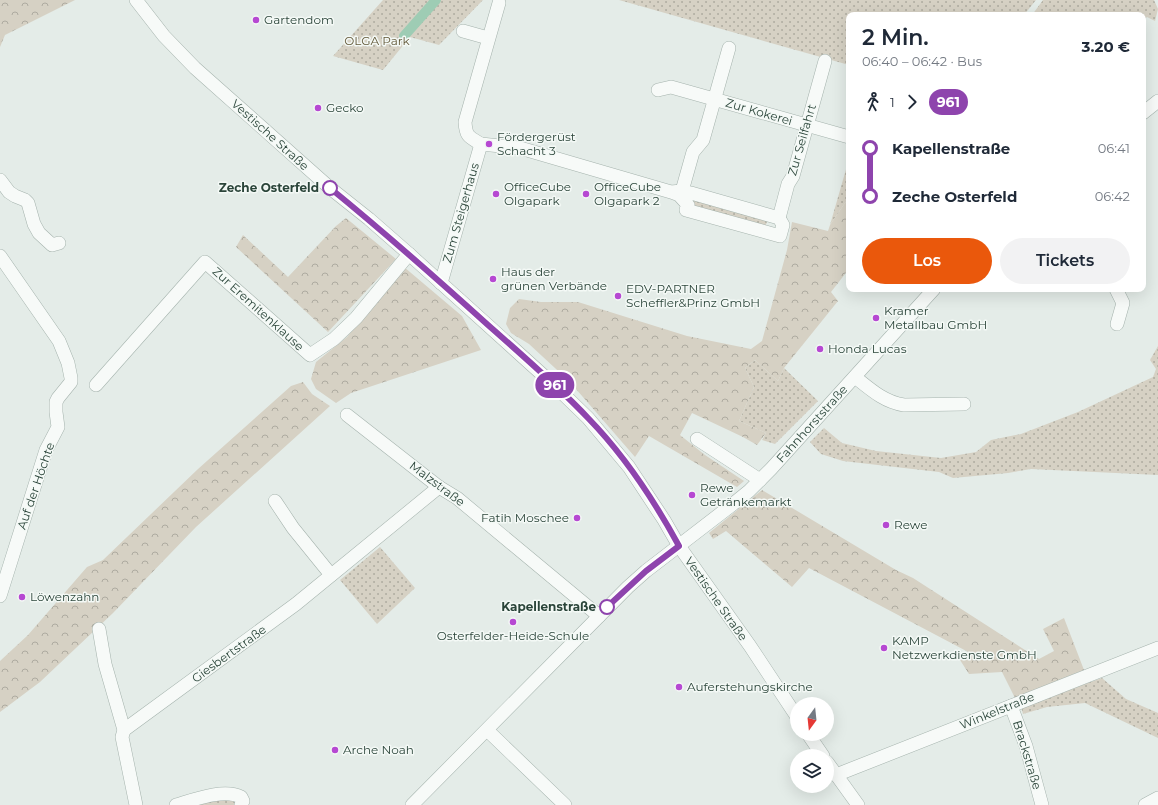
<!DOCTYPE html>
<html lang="de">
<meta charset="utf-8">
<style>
:root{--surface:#fff;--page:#f2f2f3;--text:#1f2937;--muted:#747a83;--accent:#ea580c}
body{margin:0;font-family:Montserrat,sans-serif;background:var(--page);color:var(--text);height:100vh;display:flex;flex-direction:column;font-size:15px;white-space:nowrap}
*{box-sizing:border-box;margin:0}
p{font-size:13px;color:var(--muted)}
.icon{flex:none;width:22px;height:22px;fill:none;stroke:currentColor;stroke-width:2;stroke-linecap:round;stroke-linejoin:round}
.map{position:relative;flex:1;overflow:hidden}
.details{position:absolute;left:846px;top:12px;width:300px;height:280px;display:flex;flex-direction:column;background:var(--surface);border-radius:8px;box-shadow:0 4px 16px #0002}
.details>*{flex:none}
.badge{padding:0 8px;border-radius:13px;font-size:14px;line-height:26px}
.needle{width:26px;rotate:195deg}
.tools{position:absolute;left:790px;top:697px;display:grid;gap:8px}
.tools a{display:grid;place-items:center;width:44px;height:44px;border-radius:50%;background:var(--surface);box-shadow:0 4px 16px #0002;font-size:20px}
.map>.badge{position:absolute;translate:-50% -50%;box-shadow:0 0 0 2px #fff}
.legs{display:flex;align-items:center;gap:6px;height:44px;padding:0 16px;font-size:13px}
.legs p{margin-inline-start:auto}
.summary{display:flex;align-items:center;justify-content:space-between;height:68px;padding:0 16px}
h1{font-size:22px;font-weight:600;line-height:30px}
.cta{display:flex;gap:8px;margin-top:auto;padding:8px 16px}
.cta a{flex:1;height:46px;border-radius:24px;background:var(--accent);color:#fff;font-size:16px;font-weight:600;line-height:46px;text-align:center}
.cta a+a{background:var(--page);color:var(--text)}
ul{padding:0 16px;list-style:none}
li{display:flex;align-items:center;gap:14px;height:48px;font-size:15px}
li i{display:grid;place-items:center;width:6px;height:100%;margin:0 5px;background:currentColor}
li i::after{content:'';width:10px;height:10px;margin:-5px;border:3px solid;border-radius:50%;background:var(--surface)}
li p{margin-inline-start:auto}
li:first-child i{background:linear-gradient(#0000 50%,currentColor 0)}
li:last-child i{background:linear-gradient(currentColor 50%,#0000 0)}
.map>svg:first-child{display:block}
.green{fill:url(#green-dots)}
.forest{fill:url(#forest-crowns)}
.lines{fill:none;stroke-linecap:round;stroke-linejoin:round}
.canal{stroke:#9eccb4;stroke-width:10}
.minor-casing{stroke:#a5b3ad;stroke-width:14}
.minor{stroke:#f7faf8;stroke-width:13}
.line-1-casing{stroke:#fff;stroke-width:9}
.line-1{stroke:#8e44ad;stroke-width:6}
.poi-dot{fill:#b648d2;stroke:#f4f9f6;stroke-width:1.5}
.stop-1-dot{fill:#fff;stroke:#8e44ad;stroke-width:2}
.labels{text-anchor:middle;stroke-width:3;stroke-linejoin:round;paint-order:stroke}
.poi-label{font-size:12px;fill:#2b453a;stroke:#f4f9f6;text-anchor:start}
.park-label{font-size:12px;fill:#615737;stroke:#f4f9f6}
.street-label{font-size:12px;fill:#2b453a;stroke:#f4f9f6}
.stop-label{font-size:12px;font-weight:bold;fill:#2b453a;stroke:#f4f9f6;text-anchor:end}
</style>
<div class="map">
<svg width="1158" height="805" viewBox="0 0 1158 805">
<defs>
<pattern id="green-dots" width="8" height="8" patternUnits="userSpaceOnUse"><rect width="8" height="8" fill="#d6d1c4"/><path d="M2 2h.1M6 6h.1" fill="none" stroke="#aeaba0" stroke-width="1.8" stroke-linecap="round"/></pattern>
<pattern id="forest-crowns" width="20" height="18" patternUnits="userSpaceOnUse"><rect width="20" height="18" fill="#d6d1c4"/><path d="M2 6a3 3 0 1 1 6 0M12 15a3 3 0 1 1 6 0" fill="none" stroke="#aeaba0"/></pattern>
</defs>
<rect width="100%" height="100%" fill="#e4ece8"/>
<g class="green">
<polygon points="383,0 483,0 439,45 410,37 383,70 333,56"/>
<polygon points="619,0 1036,0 1024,15 849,15 849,65"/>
<polygon points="1043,0 1154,0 1158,9 1155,21 1147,17 1143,19 1143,15 1032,15"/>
<polygon points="849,159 849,197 830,225"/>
<polygon points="694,200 767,219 767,222 765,227 695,209 693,205"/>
<polygon points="1158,346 1158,475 1031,469 1008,473 953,478 939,472 843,461 821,454 810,442 824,428 842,443 876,451 941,458 976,452 991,440 1021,434 1078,412 1153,377 1156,369 1150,360"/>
<polygon points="755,360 778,381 784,368 818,401 775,444 762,440 766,433 739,421 754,387 745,368"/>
<polygon points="380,547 415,588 377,624 340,580"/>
<polygon points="1102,678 1126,699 1158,713 1158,738 1085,703 1047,707 1023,714 1021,706"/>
<polygon points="232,798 236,804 235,805 188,805"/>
</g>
<g class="forest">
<polygon points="0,0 75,0 5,35 0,47"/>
<polygon points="849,197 849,269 831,292 838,301 784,368 778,381 755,360 745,368 754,387 739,421 766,433 757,445 743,437 692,413 680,435 705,455 744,481 737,487 649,436 635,457 569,381 529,344 511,333 506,324 510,308 519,299 541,302 578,302 687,336 751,349 762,341 787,250 792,222 828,231 830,225"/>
<polygon points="346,218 396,259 328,332 236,247 243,235 288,277 336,226"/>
<polygon points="404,267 462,316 481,350 351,393 336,403 316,389 311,379 316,362 347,337"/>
<polygon points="303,382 312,394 330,406 196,527 113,613 40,682 0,712 0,661 28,635 87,567 103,560 198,469 291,386"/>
<polygon points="762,490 896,570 913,578 1039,659 1054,651 1043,629 1064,618 1084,670 1015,698 1002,672 969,674 960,660 972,654 809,568 792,587 726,531 713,539 709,533"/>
</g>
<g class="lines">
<polyline class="canal" points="404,36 436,0"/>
<defs>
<g id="minor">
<polyline points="136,0 164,36 195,68 330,188 369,219 409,254 555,386 588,418 629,467 664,520 679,546 750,646 797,717"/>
<polyline points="463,31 488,38"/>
<polyline points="658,90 671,87 849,137"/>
<polyline points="1143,113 1158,101"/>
<path d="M481,144C469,137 466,137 465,122L499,3"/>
<polyline points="0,180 9,192 15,196 25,200 28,203 34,224 39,233 52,245 59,243"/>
<polyline points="682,191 693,152 703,140 729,48"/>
<polyline points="779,218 788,184 793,176 825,61"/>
<polyline points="0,256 59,341 68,363 71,378 71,382 58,398 56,402 56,412 58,427 46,450 0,596"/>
<polyline points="441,283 481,144 520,148 671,192 682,191 691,193 779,218 783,225 780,236 686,210 688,205 679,195 671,192"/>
<polyline points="1116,289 1123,303 1117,324"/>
<path d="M855,377C870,389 884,402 904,405L964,404"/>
<polyline points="96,385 205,262 310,355 334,339 356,318 409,254"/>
<polyline points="347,415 439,487 457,498 599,616"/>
<polyline points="697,439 760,480"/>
<polyline points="275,501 293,528 331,575"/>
<polyline points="99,629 105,664 124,730 122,737 136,805"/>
<polyline points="1011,706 1026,746 1042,805"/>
<polyline points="124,730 296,604 439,487"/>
<polyline points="487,730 565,805"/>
<polyline points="808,734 823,756"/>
<polyline points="827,762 858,805"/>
<polyline points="836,775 1158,648"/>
<path d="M176,805C193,800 224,788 241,797L243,801L241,805"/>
<polyline points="412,805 628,587 646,571 733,504 749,491 771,469 934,289"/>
<polyline points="1145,805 1158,798"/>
</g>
</defs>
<use href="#minor" class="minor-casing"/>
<use href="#minor" class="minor"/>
</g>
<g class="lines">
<defs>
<path id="line-1" d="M330,188C384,232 436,278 488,325C522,355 557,385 588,418C625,456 654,500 679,546L646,571L607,607"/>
</defs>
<use href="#line-1" class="line-1-casing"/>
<use href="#line-1" class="line-1"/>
</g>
<g class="poi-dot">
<circle cx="256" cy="20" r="4"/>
<circle cx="318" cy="108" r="4"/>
<circle cx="489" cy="144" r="4"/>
<circle cx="496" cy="194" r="4"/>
<circle cx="586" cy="194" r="4"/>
<circle cx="493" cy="279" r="4"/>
<circle cx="618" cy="296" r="4"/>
<circle cx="876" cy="318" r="4"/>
<circle cx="820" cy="349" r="4"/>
<circle cx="692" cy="495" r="4"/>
<circle cx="577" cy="518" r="4"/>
<circle cx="886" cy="525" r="4"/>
<circle cx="22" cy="597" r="4"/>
<circle cx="513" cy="622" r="4"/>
<circle cx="884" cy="648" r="4"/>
<circle cx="679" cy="687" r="4"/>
<circle cx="335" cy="750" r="4"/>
</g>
<g class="stop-1-dot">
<circle cx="330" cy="188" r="7"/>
<circle cx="607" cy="607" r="7"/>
</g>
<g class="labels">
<g class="poi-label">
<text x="264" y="24">Gartendom</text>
<text x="326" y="112">Gecko</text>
<text x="497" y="141">Fördergerüst<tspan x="497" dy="14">Schacht 3</tspan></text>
<text x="504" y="191">OfficeCube<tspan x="504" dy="14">Olgapark</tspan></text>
<text x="594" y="191">OfficeCube<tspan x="594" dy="14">Olgapark 2</tspan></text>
<text x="501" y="276">Haus der<tspan x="501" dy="14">grünen Verbände</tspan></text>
<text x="626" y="293">EDV-PARTNER<tspan x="626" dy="14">Scheffler&amp;Prinz GmbH</tspan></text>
<text x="884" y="315">Kramer<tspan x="884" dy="14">Metallbau GmbH</tspan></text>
<text x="828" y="353">Honda Lucas</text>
<text x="700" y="492">Rewe<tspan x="700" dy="14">Getränkemarkt</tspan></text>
<text x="569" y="522" text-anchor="end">Fatih Moschee</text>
<text x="894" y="529">Rewe</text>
<text x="30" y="601">Löwenzahn</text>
<text x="513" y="640" text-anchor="middle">Osterfelder-Heide-Schule</text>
<text x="892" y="645">KAMP<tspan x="892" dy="14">Netzwerkdienste GmbH</tspan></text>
<text x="687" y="691">Auferstehungskirche</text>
<text x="343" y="754">Arche Noah</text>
</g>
<g class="park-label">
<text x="377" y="45">OLGA Park</text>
</g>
<g class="street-label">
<text transform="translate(759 112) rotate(16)" y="4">Zur Kokerei</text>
<text transform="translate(270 135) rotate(42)" y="4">Vestische Straße</text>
<text transform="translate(802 140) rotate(-74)" y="4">Zur Seilfahrt</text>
<text transform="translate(461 213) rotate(-74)" y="4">Zum Steigerhaus</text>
<text transform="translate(258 309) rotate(42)" y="4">Zur Eremitenklause</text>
<text transform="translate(812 424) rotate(-48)" y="4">Fahnhorststraße</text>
<text transform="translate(437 484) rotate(37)" y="4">Malzstraße</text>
<text transform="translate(36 486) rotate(-71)" y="4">Auf der Höchte</text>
<text transform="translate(716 599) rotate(55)" y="4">Vestische Straße</text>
<text transform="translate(229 654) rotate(-36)" y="4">Giesbertstraße</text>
<text transform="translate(997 711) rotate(-22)" y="4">Winkelstraße</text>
<text transform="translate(1027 755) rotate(73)" y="4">Brackstraße</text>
</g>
<g class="stop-label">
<text x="319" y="192">Zeche Osterfeld</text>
<text x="596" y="611">Kapellenstraße</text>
</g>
</g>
</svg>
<div class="tools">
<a><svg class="needle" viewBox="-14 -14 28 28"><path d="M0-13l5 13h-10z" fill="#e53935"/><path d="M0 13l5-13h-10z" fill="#747a83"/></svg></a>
<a><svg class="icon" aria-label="layers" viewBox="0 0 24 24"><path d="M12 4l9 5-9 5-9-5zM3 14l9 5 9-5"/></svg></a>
</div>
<b class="badge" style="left:555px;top:385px;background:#8e44ad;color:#fff">961</b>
<section class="details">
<div class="summary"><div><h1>2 Min.</h1><p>06:40 – 06:42 · Bus</p></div><b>3.20 €</b></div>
<div class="legs"><svg class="icon" aria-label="walk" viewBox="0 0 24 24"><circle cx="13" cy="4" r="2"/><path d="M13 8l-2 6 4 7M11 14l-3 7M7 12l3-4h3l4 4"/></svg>1<svg class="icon" aria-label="forward" viewBox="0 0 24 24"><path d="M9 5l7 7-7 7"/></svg><b class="badge" style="background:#8e44ad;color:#fff">961</b></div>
<ul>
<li><i style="color:#8e44ad"></i><b>Kapellenstraße</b><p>06:41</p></li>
<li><i style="color:#8e44ad"></i><b>Zeche Osterfeld</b><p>06:42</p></li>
</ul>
<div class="cta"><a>Los</a><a>Tickets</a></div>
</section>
</div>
